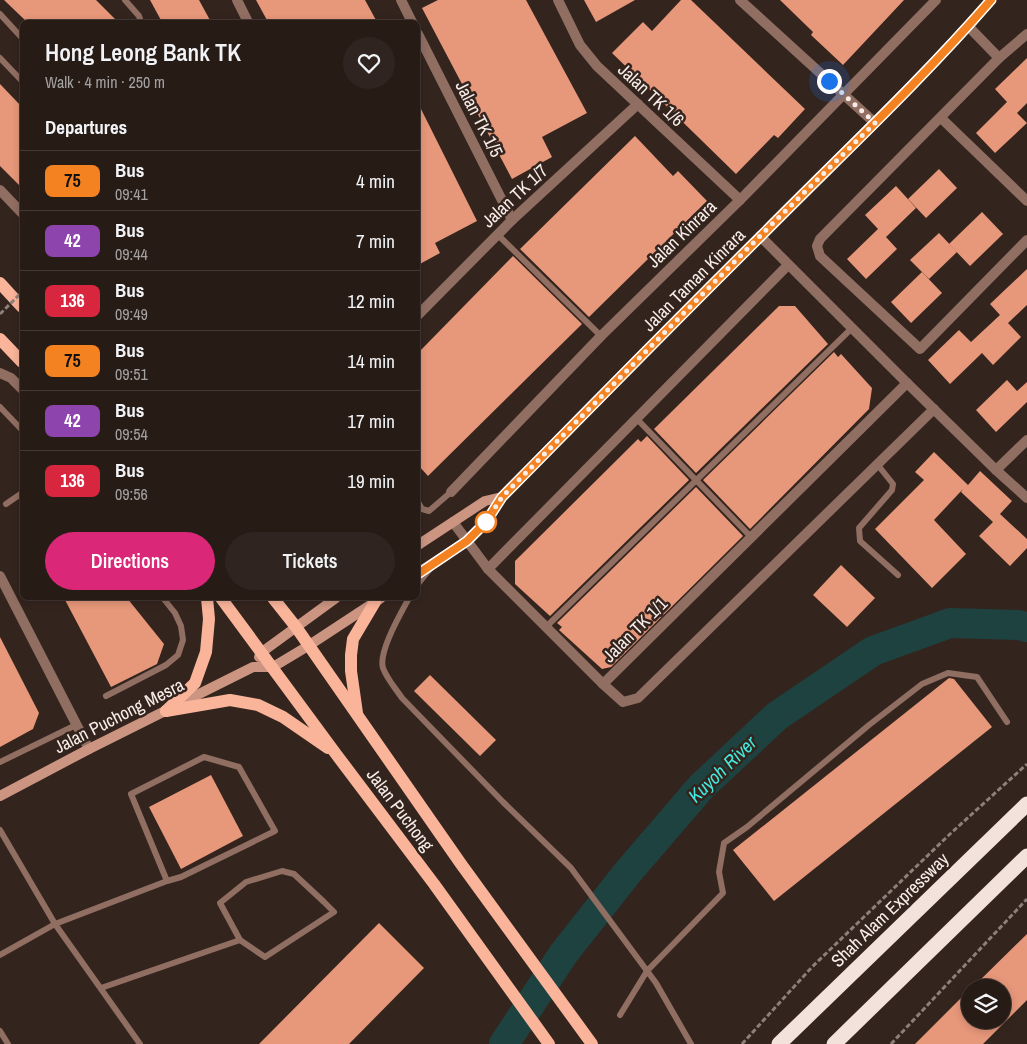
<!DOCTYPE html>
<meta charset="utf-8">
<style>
:root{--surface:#271b16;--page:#2f241f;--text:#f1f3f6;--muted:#a4a1a1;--line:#433935;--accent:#db2777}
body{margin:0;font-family:"Archivo Narrow",sans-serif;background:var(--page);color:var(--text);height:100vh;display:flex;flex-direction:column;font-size:19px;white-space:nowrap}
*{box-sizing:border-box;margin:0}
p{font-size:16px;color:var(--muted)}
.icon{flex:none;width:28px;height:28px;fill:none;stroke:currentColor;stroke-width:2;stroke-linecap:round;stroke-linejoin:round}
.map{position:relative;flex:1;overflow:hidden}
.details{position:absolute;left:20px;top:20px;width:400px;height:580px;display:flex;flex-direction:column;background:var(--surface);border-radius:8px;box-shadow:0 2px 8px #0003,0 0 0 1px var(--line)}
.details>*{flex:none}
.badge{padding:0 10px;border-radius:8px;font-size:18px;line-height:32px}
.controls{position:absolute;left:961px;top:979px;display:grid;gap:10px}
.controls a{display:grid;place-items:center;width:50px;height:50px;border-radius:50%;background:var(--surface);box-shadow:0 2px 8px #0003,0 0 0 1px var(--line);font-size:25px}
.you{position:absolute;width:25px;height:25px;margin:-12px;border:4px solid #fff;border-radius:50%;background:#1a73e8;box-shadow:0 0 0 8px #1a73e833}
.map>.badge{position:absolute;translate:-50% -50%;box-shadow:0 0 0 2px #fff}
h2{padding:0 25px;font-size:19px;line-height:45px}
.round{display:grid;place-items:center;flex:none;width:52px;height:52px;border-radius:26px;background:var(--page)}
.overview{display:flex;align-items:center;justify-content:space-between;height:85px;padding:0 25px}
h1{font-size:24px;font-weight:600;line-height:38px}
.cta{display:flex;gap:10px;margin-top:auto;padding:10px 25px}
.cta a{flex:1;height:58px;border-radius:30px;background:var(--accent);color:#fff;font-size:20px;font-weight:600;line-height:58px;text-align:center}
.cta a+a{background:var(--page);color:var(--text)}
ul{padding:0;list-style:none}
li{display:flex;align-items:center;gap:15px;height:60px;padding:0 25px;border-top:1px solid var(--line)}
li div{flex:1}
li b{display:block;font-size:19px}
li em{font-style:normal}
li .badge{min-width:55px;font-weight:700;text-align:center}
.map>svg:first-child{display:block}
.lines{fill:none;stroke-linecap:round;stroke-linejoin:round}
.river{stroke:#1e423f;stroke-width:30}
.building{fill:#e7977a}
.path{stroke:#8d7f7a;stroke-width:3;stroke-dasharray:5 2.5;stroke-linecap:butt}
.lane{stroke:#906e62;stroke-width:6}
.street{stroke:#906e62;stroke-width:10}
.secondary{stroke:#cb9582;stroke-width:10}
.primary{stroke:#f9b49a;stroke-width:12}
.highway{stroke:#f3e2dc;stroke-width:15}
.path-bridge{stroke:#8d7f7a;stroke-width:3;stroke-dasharray:5 2.5;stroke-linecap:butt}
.line-casing{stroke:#fff;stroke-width:11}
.line{stroke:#f58220;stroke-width:8}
.walk{stroke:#f8ede9;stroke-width:5;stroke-dasharray:0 9}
.stop-dot{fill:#fff;stroke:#f58220;stroke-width:2.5}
.labels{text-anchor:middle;stroke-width:5;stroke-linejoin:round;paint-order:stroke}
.street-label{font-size:18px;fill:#f8ede9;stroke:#34241e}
.water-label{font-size:19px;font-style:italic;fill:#41eade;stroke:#34241e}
</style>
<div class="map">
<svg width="1027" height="1044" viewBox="0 0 1027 1044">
<rect width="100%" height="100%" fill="#34241e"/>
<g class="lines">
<polyline class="river" points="504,1044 564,953 628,872 701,787 777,716 873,651 950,623 1018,625 1027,627"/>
</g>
<g class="building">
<polygon points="4,0 96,0 118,22 27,22"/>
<polygon points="150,0 199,0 211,22 162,22"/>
<polygon points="256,0 365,0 377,22 268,22"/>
<polygon points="438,0 526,0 587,113 542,137 552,157 512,179 422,8"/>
<polygon points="584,0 635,0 596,22"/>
<polygon points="681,0 691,0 805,109 778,138 774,135 736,174 612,53 643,22 652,31"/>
<polygon points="780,0 904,0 843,65 811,35 813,32"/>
<polygon points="1027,58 1027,103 1017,113 1027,123 995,153 976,133 1007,102 995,89"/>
<polygon points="0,84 22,107 22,188 0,166"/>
<polygon points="418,103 477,221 435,243 440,253 418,265"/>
<polygon points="635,136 673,176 678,171 707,201 589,317 520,249"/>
<polygon points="939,169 957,188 926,218 908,199"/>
<polygon points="896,186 916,208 886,237 897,249 866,279 847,259 878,229 865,215"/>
<polygon points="982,212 1003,234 970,266 949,244"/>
<polygon points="939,233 957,252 929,279 910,260"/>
<polygon points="513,256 582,324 428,476 418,465 418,353"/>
<polygon points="1027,269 1027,305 1008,323 1021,337 993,365 982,353 950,384 928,360 959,330 971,342 1000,315 990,304"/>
<polygon points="922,272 942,293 911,323 891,302"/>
<polygon points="779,306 795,306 828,344 696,473 654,429"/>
<polygon points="834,352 838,357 841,354 872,388 869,409 750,529 703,480"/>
<polygon points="1007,380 1017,391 1027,382 1027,402 996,432 976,410"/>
<polygon points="647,436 689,480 550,616 515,584 515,561 638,439 641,442"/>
<polygon points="934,452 968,485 980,471 1012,501 1000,514 1027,539 1027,548 1010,566 979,536 993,522 961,492 963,489 934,520 966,554 932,588 875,529 924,480 915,472"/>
<polygon points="696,487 743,536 611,667 602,669 559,630 562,627 557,623"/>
<polygon points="841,565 875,598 847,627 813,595"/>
<polygon points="64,598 127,598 164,644 157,664 111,687"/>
<polygon points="0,637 39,713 33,729 0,747"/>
<polygon points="430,675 496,740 480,756 414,691"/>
<polygon points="949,678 954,679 992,727 774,901 733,850"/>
<polygon points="211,775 243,836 181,869 149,807"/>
<polygon points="379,923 424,968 349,1044 259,1044"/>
<polygon points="1027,934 1027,1000 983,1044 915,1044 970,989 970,1020 1002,1020 1002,988 972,988"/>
</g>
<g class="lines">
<g class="path">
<polyline points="742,1044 812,967 950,834 1027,764"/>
<polyline points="891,1044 1027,899"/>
</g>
<g class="lane">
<polyline points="125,0 139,16 141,22"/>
<polyline points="0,14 22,38"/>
<polyline points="0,58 22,81"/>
<polyline points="497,234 601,336"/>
<polyline points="0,407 22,430"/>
<polyline points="636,418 751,537"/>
<polyline points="877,464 893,484 892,490 859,528 860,541 898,575"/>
<polyline points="418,502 422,509 429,511 451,492"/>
<polyline points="6,504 22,493"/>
<polyline points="418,584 430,569"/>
<path d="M409,598C401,613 378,652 383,668C387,679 396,689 402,698L503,802L571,868L656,983L691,1044"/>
<polyline points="546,627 852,328"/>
<polyline points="106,696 166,665 178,655 183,640 181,626 175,613 163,598"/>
<polyline points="0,762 76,725"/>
<polyline points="0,830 55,924 140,1044"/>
<polyline points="0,955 55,924 167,881 131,794 204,757 239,767 275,831 181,877 167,881"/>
<polyline points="101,988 240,940 265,957 334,912 324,902 294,874 282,871 246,882 220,903 240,940"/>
<polyline points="620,1015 647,971 723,893 719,872 724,843 747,827 869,725 922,684 948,673 977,677 1007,722"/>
<polyline points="0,1031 8,1044"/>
</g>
<g class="street">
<polyline points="237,0 248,22"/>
<polyline points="401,0 412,22"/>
<polyline points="558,0 580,45 597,66 740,200"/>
<polyline points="740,0 875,123"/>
<polyline points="968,26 999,58"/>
<polyline points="418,34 512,220"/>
<polyline points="1027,34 999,58 820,239 817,246 820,256 920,349 1027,240"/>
<polyline points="941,118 1027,201"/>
<polyline points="0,190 22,213"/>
<polyline points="760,236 907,383 996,470 1027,498"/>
<polyline points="418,315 512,220 638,104"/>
<polyline points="0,373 11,378 22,389"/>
<polyline points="996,470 1027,440"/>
<polyline points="451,492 601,336 740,200 936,0"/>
<polyline points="453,522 488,569 603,684 623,702 638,698 934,409"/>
<polyline points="488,569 788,265"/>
<polyline points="0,576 89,749"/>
<polyline points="603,684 907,383"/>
</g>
<g class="secondary">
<polyline points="418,545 485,501 502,497"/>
<path d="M418,573L467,541L486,522L502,497C588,410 674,322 761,236C838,158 919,82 991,0"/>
<polyline points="259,657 262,652 336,598"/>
<polyline points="0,796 89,749 253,667 273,667 308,646 381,598"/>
</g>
<g class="primary">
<polyline points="0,283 22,307"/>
<polyline points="0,339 22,362"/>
<polyline points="221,598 336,754 434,884 549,1044"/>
<polyline points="273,598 296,627 461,864 592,1044"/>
<polyline points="166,711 230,700 258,705 283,717 328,748"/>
<polyline points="166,711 195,683 206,652 209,619 207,598"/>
<polyline points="357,713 351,671 351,655 353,639 375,602"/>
</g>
<g class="highway">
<polyline points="779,1044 1027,804"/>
<polyline points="834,1044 1027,856"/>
</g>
<polyline class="path-bridge" points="0,314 22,292"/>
</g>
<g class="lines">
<defs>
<path id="line" d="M418,574L467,541L486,522L502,497C588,410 674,322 761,236C838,158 919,83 991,0"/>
</defs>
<use href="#line" class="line-casing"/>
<use href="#line" class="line"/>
<polyline class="walk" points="486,522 502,497 760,236 875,123 829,81"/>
</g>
<circle class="stop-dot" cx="486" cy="522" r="10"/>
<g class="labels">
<g class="street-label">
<text transform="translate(651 95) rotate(43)" y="6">Jalan TK 1/6</text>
<text transform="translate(479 119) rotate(63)" y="6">Jalan TK 1/5</text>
<text transform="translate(515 196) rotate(-43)" y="6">Jalan TK 1/7</text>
<text transform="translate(682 234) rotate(-44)" y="6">Jalan Kinrara</text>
<text transform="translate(694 280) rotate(-45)" y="6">Jalan Taman Kinrara</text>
<text transform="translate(635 630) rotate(-45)" y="6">Jalan TK 1/1</text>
<text transform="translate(119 716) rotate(-27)" y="6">Jalan Puchong Mesra</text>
<text transform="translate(400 810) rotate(53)" y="6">Jalan Puchong</text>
<text transform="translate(890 910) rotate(-44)" y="6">Shah Alam Expressway</text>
</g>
<g class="water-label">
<text transform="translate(722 769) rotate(-44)" y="7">Kuyoh River</text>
</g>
</g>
</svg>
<div class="controls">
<a><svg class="icon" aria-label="layers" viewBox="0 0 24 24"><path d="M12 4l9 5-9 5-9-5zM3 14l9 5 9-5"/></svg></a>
</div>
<div class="you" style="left:829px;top:81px"></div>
<section class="details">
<div class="overview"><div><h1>Hong Leong Bank TK</h1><p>Walk · 4 min · 250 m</p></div><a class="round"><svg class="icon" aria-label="heart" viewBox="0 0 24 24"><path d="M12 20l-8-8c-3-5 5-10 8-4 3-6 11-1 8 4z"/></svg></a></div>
<h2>Departures</h2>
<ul>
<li><span class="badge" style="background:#f58220;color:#111">75</span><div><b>Bus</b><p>09:41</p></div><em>4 min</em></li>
<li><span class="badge" style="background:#8e44ad;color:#fff">42</span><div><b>Bus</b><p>09:44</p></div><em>7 min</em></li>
<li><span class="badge" style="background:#d7263d;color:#fff">136</span><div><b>Bus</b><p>09:49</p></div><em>12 min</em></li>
<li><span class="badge" style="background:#f58220;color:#111">75</span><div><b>Bus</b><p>09:51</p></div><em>14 min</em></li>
<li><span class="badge" style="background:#8e44ad;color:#fff">42</span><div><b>Bus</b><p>09:54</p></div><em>17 min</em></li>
<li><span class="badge" style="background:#d7263d;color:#fff">136</span><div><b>Bus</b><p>09:56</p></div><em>19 min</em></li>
</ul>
<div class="cta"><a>Directions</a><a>Tickets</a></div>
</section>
</div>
